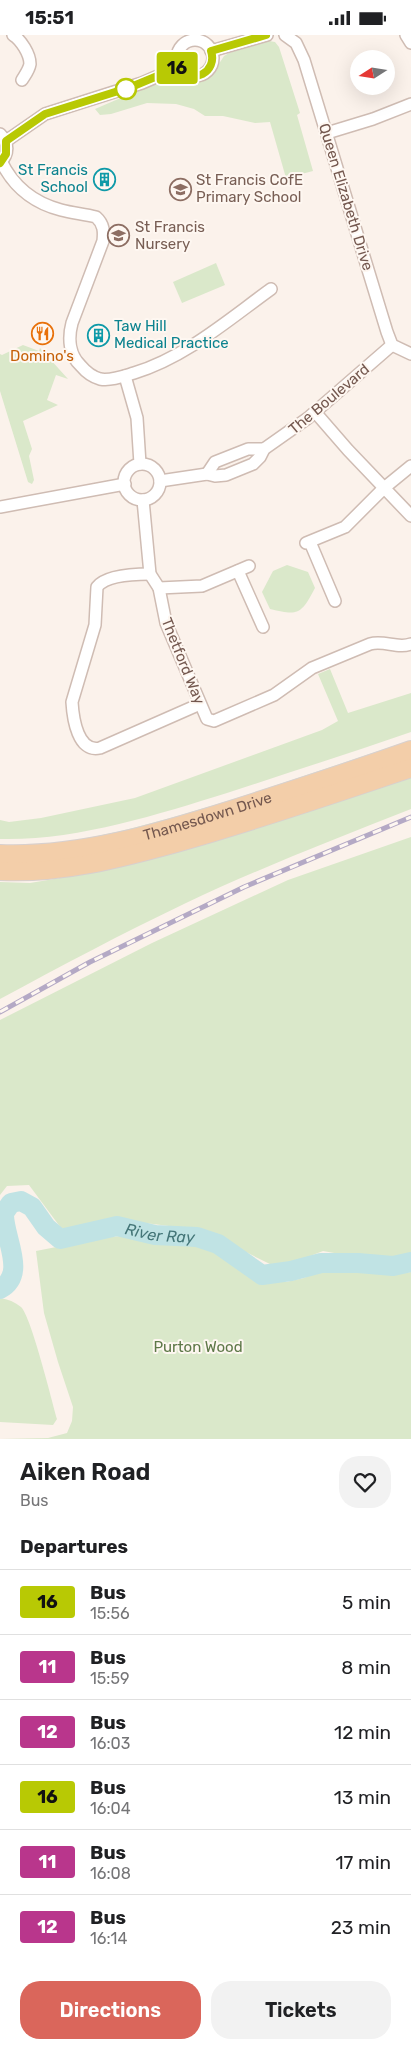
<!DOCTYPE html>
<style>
:root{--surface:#fff;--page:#f2f2f2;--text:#202124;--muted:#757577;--line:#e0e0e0;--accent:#da665b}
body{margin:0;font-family:Rubik,sans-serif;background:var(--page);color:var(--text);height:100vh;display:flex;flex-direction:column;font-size:19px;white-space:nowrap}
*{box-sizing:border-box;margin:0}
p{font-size:16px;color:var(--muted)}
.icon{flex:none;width:28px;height:28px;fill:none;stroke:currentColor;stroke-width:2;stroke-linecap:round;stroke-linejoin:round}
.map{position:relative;height:1404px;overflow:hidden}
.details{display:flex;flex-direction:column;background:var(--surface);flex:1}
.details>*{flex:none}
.badge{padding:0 10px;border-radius:4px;font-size:18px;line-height:32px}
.needle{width:32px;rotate:258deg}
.tools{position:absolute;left:350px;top:15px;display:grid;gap:10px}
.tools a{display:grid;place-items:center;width:45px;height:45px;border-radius:50%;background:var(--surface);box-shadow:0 5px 20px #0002;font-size:25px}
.map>.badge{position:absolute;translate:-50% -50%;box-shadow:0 0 0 2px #fff}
h2{padding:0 20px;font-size:19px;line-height:45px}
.round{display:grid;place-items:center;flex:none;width:52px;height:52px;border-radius:20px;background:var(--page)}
.summary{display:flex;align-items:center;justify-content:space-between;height:85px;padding:0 20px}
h1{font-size:24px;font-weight:600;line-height:38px}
.button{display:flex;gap:10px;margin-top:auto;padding:10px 20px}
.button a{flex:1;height:58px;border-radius:20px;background:var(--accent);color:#fff;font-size:20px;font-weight:600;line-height:58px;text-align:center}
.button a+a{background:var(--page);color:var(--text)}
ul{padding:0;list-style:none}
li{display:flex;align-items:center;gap:15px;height:65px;padding:0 20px;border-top:1px solid var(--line)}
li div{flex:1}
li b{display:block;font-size:19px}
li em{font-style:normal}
li .badge{min-width:55px;font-weight:700;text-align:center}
.status{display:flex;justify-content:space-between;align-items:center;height:35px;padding:0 25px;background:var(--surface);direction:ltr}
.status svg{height:14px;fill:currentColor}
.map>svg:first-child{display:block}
.green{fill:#dae8ca}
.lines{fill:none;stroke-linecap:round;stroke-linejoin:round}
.river{stroke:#c0e3e4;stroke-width:20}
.minor-casing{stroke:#cfbcb3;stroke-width:14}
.primary-casing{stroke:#d8d0ce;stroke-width:20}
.minor{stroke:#fff;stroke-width:11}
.primary{stroke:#f3cea9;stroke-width:18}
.rail-casing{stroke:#b4a9c5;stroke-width:5}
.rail{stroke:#fef7f1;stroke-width:3;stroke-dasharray:9;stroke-linecap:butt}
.line-casing{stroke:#fff;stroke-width:11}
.line{stroke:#b8c904;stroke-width:8}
.stop-dot{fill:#fff;stroke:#b8c904;stroke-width:2.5}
.labels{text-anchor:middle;stroke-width:4;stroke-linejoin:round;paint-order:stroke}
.culture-label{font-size:15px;fill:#0d838f;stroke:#fef7f1;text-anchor:end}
.education-label{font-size:15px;fill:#785e54;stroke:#fef7f1;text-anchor:start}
.street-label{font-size:15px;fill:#74584f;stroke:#fef7f1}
.food-label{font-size:15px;fill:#c56008;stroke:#fef7f1}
.park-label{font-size:15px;fill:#5e7848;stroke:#fef7f1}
.water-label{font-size:16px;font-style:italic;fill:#447678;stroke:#fef7f1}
</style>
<div class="status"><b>15:51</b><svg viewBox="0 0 49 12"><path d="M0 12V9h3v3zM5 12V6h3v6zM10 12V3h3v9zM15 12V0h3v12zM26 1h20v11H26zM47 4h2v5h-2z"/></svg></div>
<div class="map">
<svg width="411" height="1404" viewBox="0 0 411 1404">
<rect width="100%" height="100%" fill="#fbf2eb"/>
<g class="green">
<polygon points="269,6 275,7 279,12 300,78 297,80 313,136 286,143 270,87 255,88 223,81 205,81 194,74 176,69 147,68 111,79 100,80 95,74 167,43 188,44 207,41 213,38 224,21 229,18"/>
<polygon points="216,228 225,250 182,268 173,247"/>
<polygon points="23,310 39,316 40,313 68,344 56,340 47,365 58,370 23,386 32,414 29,421 34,445 32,449 28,447 0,356 0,319 2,320"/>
<path d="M287,530L308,537L315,553C301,579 299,581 270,574L262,557L273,536Z"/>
<path d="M330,634L348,678L411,658V697C350,718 288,738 227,758C156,780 75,806 0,804V785L9,787L41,783L135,763L322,695L338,686L318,639Z"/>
<path d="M411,705V708L191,781L67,810L13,811C86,809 155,788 224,767C287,747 349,726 411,705Z"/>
<path d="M411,742V774C335,804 260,833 186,868C123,898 61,931 0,964V847L30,848L102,836L234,800Z"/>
<polygon points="411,802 411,1221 399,1223 362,1223 323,1216 292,1228 272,1230 201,1195 121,1185 86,1195 61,1193 29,1150 7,1151 0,1160 0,985 152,908 288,845"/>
<polygon points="121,1201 184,1209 204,1208 228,1216 238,1227 257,1242 273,1247 286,1247 304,1243 331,1230 391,1240 411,1237 411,1404 0,1404 48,1403 67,1398 72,1386 73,1372 58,1327 44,1278 36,1216 102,1203"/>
<path d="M0,1263C8,1264 15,1267 21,1272C31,1281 52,1366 57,1384L53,1390L0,1387Z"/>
</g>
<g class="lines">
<path class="river" id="s1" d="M0,1254C28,1239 3,1202 4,1178L11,1168L21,1166L32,1172L46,1192L60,1204L117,1191L155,1200L197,1202L218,1209L262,1240L291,1236L321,1228H358L393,1231L411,1227"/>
<defs>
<g id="minor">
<path d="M13,0C21,5 30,19 30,29C29,35 25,40 22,45"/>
<polyline points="285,0 296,8 304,25 387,297 392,310 411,319"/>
<polyline points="406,0 411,8"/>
<circle cx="195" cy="23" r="18"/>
<polyline points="211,16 267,0"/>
<polyline points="327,98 373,84 411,69"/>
<path d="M0,99C9,108 9,119 0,128"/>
<polyline points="6,106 45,79 142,48 179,32"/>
<path d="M1,126C13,151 34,168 61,175C72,178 84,179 96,182C104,189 104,197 103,206L72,288C68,303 69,320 81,331C86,337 93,342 100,344C111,346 124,341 134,338C186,322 228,285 271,254"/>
<polyline points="125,341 137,383 140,429"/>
<polyline points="315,377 348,415 411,481"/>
<circle cx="142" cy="447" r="18"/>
<polyline points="207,439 215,427 248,414 264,414"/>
<polyline points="160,446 207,439 215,441 226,440 253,429 260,422 264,414 308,383 392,310"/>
<path d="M143,465L150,539L159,553L166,588L207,684L214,686L274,660L312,633L370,609C384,605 398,614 411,609"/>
<polyline points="0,472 125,449"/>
<polyline points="310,507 335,566"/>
<polyline points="306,508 345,492 384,453 411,431"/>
<polyline points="238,536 263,592"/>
<path d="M150,539C135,539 106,540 97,552L95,590L72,667C73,684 78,718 100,713L200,669"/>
<polyline points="159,553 202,551 249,531"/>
</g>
<g id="primary">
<path id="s2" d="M0,819C80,822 158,798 234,774C293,755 352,736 411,715"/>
<path d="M0,836C60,839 118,824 176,808C255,786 333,759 411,733"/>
</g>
</defs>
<use href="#minor" class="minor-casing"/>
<use href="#primary" class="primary-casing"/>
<use href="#minor" class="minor"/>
<use href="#primary" class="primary"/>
<defs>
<polyline id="rail" points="0,977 90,927 244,852 411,782"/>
</defs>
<use href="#rail" class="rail-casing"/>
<use href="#rail" class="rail"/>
</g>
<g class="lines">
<defs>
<path id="line" d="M0,128L6,119V106L45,79L131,52L179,32C192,51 218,37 211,16L266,0"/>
</defs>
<use href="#line" class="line-casing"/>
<use href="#line" class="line"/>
</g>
<defs>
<symbol id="building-ring" viewBox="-11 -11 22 22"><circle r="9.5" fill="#fef7f1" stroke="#0f9aa8" stroke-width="1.5"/><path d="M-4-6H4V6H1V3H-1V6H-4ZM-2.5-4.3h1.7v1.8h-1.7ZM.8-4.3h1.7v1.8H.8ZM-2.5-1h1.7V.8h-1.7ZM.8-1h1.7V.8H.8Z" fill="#0f9aa8"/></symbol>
<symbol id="school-ring" viewBox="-11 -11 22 22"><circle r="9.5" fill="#fef7f1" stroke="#8d6e63" stroke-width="1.5"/><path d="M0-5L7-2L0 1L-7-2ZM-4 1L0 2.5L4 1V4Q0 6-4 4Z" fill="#8d6e63"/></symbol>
<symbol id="restaurant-ring" viewBox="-11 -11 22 22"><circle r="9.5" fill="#fef7f1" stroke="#e8710a" stroke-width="1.5"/><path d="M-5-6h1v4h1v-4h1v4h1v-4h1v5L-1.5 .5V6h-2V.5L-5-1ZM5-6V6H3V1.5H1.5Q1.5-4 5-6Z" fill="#e8710a"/></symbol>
</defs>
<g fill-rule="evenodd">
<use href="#building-ring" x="92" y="132" width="25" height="25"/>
<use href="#school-ring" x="168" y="142" width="25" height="25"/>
<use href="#school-ring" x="106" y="188" width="25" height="25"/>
<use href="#restaurant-ring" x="30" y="286" width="25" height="25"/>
<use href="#building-ring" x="86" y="288" width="25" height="25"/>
</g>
<circle class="stop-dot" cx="126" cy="54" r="10"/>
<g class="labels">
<g class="culture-label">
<text x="88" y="140">St Francis<tspan x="88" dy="17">School</tspan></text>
<text x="114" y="296" text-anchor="start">Taw Hill<tspan x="114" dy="17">Medical Practice</tspan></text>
</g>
<g class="education-label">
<text x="196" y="150">St Francis CofE<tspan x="196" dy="17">Primary School</tspan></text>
<text x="135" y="197">St Francis<tspan x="135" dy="17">Nursery</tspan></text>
</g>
<g class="street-label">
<text transform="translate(346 162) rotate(73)" y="5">Queen Elizabeth Drive</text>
<text transform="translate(329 364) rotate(-40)" y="5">The Boulevard</text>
<text transform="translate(183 626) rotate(68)" y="5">Thetford Way</text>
<text dy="5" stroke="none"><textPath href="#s2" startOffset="212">Thamesdown Drive</textPath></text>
</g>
<g class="food-label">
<text x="42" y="326">Domino's</text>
</g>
<g class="park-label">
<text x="198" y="1317">Purton Wood</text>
</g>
<g class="water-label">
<text dy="6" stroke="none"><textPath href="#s1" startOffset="262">River Ray</textPath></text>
</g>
</g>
</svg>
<div class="tools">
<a><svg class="needle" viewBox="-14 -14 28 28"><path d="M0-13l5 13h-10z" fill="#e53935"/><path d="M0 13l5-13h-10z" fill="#757577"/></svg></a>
</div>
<b class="badge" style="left:177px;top:33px;background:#b8c904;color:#111">16</b>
</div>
<section class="details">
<div class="summary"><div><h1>Aiken Road</h1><p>Bus</p></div><a class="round"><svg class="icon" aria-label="heart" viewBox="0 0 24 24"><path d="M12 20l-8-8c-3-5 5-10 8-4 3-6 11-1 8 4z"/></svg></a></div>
<h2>Departures</h2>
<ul>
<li><span class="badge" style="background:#b8c904;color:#111">16</span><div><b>Bus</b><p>15:56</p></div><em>5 min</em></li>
<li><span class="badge" style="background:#b9368c;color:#fff">11</span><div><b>Bus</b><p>15:59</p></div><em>8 min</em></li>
<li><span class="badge" style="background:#b9368c;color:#fff">12</span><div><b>Bus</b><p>16:03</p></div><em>12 min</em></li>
<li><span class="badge" style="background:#b8c904;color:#111">16</span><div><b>Bus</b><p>16:04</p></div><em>13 min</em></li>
<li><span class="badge" style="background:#b9368c;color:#fff">11</span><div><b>Bus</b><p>16:08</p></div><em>17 min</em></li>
<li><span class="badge" style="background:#b9368c;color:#fff">12</span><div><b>Bus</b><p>16:14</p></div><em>23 min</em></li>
</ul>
<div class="button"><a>Directions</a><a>Tickets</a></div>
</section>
